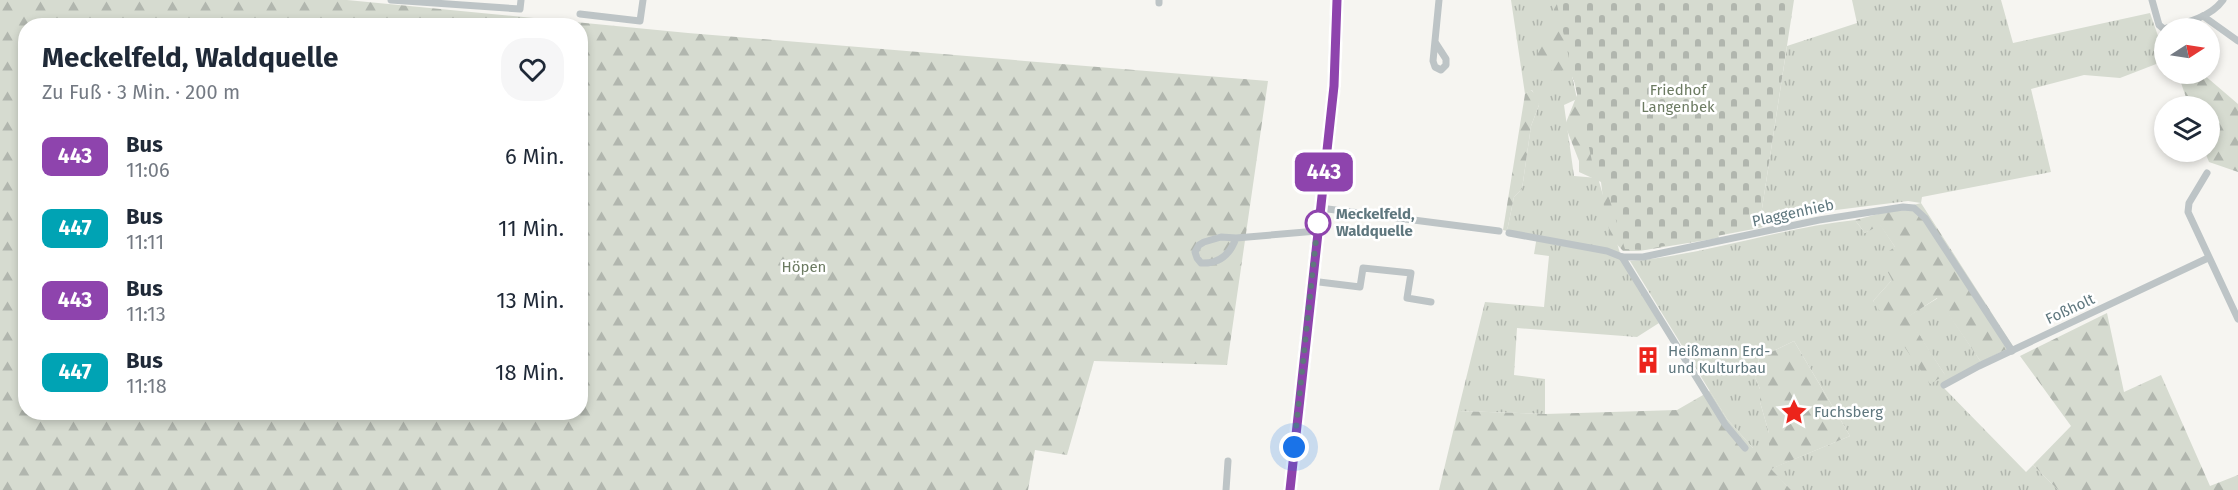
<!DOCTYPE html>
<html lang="de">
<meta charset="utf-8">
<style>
:root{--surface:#fff;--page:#f6f6f7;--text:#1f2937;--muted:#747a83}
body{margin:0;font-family:"Fira Sans",sans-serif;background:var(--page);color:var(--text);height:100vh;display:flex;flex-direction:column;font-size:22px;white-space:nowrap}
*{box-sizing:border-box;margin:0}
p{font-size:20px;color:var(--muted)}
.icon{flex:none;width:33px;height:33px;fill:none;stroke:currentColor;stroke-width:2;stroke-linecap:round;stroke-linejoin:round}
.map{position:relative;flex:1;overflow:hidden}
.drawer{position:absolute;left:18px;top:18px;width:570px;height:402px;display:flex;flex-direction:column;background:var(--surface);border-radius:24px;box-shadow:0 3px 9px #0003}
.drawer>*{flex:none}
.badge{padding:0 12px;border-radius:9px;font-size:21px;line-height:39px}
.needle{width:39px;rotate:78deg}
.buttons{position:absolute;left:2154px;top:18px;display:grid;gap:12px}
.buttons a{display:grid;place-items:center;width:66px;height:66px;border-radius:50%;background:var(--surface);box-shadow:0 3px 9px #0003;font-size:30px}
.you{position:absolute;width:30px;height:30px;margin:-15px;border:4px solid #fff;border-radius:50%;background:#1a73e8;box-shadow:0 0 0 9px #1a73e833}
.map>.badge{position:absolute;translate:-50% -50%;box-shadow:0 0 0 3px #fff}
.round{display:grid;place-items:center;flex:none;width:63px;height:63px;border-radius:24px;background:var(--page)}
.headline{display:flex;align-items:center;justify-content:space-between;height:102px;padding:0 24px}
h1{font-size:28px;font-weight:700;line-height:45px}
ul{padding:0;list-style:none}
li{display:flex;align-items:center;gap:18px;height:72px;padding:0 24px}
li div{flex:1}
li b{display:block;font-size:22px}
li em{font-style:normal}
li .badge{min-width:66px;font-weight:700;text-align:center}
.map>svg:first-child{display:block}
.grass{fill:url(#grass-tufts)}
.forest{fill:url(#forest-firs);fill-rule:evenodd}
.cemetery{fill:url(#cemetery-stones)}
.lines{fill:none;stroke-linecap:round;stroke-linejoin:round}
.secondary-casing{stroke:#b0b8bb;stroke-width:13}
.street{stroke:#bdc4c6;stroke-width:7}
.secondary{stroke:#fff;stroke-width:10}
.line-casing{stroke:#fff;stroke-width:14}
.line{stroke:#8e44ad;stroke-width:9}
.walk{stroke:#5f777e;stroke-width:6;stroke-dasharray:0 10.8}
.stop-dot{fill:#fff;stroke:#8e44ad;stroke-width:3}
.labels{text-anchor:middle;stroke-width:5;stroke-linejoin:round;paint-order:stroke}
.park-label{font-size:15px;fill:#6c7b62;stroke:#fff}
.street-label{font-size:15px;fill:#5f777e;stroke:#fff}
.stop-label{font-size:15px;font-weight:bold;fill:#5f777e;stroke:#fff;text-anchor:start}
.poi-label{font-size:15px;fill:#5f777e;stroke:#fff;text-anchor:start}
</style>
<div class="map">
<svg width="2238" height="490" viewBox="0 0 2238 490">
<defs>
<pattern id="grass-tufts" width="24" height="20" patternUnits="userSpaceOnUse" patternTransform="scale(1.5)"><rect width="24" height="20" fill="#d6dbd0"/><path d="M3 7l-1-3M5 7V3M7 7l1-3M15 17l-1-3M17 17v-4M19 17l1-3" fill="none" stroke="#b1b6ae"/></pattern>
<pattern id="forest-firs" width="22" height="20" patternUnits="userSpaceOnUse" patternTransform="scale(1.5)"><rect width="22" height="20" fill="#d6dbd0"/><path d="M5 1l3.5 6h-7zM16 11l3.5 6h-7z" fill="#b1b6ae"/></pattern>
<pattern id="cemetery-stones" width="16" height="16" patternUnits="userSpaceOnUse" patternTransform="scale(1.5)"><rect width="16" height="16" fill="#d6dbd0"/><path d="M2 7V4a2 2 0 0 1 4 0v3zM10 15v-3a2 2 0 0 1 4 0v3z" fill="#b1b6ae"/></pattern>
</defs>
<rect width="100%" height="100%" fill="#f6f5f1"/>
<g class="grass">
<polygon points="1511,0 1556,0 1577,99 1564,105 1574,176 1598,178 1622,260 1659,323 1637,337 1517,328 1514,375 1545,379 1545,414 1458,411 1485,302 1544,307 1549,256 1534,254 1537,236 1507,231 1514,197 1522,189 1531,126 1539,105 1532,90 1525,94"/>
<polygon points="1852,0 2001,0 2013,43 2150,13 2164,53 2164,61 2120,78 2084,75 2031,89 2051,172 1922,197 1921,203 1908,201 1836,210 1759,228 1787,46 1857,23"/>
<path d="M1855,220L1865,233L1880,224L1895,247L1892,280L1873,301L1945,375L1907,317L1938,298L1981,362L1941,385L2026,472L2033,465L2058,490H1791L1770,469L1850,436L1794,341L1759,358L1755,377L1760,389V402L1769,433V448H1753L1727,419L1630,261C1706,255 1779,228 1855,220Z"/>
</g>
<g class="forest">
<path d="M0,0H347L688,33L1268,81L1227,365L1094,361L1067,455L1035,450L1028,490H0ZM26,26H580V412H26Z"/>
<polygon points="1553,0 1588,0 1716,226 1719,238 1639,251 1623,251 1611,238 1604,207 1601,182 1579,172 1579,161 1565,125 1579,90 1568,69 1555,73 1538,59 1538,44 1556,31"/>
<polygon points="2203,74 2238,104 2238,172 2209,162 2205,152 2210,152 2210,106 2189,106 2179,77"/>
<polygon points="1531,90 1538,97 1539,105 1531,126 1522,189 1514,197 1507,231 1503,230 1525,94"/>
<polygon points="1921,203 2013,346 1981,362 1937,298 1908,317 1945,375 1930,384 1873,301 1892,280 1880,257 1895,247 1880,225 1865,233 1855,220"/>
<polygon points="2107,313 2124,392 2161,375 2210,486 2238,475 2238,490 2058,490 2033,465 2071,426 2020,356"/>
<polygon points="1794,341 1850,436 1771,469 1791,490 1439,490 1458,411 1545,414 1677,410 1710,391 1727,419 1753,448 1769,448 1769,433 1760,402 1760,389 1755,377 1759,358"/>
</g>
<polygon class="cemetery" points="1556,0 1794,0 1759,228 1643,250 1625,249 1603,178 1594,170"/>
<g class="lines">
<defs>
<polyline id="secondary" points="1290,490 1334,86 1337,0"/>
</defs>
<use href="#secondary" class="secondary-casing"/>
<g class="street">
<polyline points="391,0 520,9 521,0"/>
<polyline points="1159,0 1159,3"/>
<polyline points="2152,0 2159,25 2164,29"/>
<polyline points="580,14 640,21 643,0"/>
<polyline points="2203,16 2238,41"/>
<path d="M2167,28C2186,23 2211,17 2223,0"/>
<polyline points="1435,42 1446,59 1446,65 1441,70 1435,67 1433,61 1439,0"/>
<polyline points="2207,173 2189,203 2188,212 2238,319"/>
<polyline points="1320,208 1499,231"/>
<polyline points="1509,233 1607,251 1622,257 1643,257 1819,220 1903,207 1914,208 1925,218 2012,351"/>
<path d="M1236,238C1230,255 1219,264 1201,263L1197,258L1195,252L1199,245L1204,242L1221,237L1236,238L1317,231"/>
<polyline points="1622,257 1725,424 1745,448"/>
<polyline points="1311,281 1360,287 1363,268 1411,273 1407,298 1431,302"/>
<polyline points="1944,385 1979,366 2208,258"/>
<polyline points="1226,490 1228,461"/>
</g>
<use href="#secondary" class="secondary"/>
</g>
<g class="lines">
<defs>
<polyline id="line" points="1290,490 1334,86 1337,0"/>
</defs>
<use href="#line" class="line-casing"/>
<use href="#line" class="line"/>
<polyline class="walk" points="1294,447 1318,221 1318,223"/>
</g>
<defs>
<symbol id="building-bare" viewBox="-9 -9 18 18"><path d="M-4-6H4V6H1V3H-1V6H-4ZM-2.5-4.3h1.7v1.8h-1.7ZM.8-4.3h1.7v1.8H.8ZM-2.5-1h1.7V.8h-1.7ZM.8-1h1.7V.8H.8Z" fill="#ec241b" stroke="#fff" stroke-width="2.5" paint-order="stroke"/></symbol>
<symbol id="sight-bare" viewBox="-9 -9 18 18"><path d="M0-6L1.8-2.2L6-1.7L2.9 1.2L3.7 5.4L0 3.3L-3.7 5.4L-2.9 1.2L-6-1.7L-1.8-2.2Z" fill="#ec241b" stroke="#fff" stroke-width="2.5" paint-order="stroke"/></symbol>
</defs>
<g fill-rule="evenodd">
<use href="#building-bare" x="1629" y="341" width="38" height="38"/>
<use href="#sight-bare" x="1775" y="393" width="38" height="38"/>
</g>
<circle class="stop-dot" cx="1318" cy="223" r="12"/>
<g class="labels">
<g class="park-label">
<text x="1678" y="95">Friedhof<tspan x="1678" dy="17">Langenbek</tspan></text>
<text x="804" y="272">Höpen</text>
</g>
<g class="street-label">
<text transform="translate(1793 213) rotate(-12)" y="5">Plaggenhieb</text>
<text transform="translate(2070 309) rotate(-25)" y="5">Foßholt</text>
</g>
<g class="stop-label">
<text x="1336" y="219">Meckelfeld,<tspan x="1336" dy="17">Waldquelle</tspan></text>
</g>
<g class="poi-label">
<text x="1668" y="356">Heißmann Erd-<tspan x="1668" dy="17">und Kulturbau</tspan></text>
<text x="1814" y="417">Fuchsberg</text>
</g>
</g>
</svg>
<div class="buttons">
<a><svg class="needle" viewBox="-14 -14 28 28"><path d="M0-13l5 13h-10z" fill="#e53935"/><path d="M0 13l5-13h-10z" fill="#747a83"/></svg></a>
<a><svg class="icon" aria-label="layers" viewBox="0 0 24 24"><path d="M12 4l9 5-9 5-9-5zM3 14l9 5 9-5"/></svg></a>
</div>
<div class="you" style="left:1294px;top:447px"></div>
<b class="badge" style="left:1324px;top:172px;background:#8e44ad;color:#fff">443</b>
<section class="drawer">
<div class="headline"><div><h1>Meckelfeld, Waldquelle</h1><p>Zu Fuß · 3 Min. · 200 m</p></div><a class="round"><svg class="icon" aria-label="heart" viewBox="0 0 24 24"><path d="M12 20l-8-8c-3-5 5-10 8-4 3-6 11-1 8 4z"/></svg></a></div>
<ul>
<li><span class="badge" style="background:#8e44ad;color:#fff">443</span><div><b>Bus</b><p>11:06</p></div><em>6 Min.</em></li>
<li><span class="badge" style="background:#00a3b4;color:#fff">447</span><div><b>Bus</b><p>11:11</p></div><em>11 Min.</em></li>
<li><span class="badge" style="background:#8e44ad;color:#fff">443</span><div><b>Bus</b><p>11:13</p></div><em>13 Min.</em></li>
<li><span class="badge" style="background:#00a3b4;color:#fff">447</span><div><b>Bus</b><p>11:18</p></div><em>18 Min.</em></li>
</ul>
</section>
</div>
